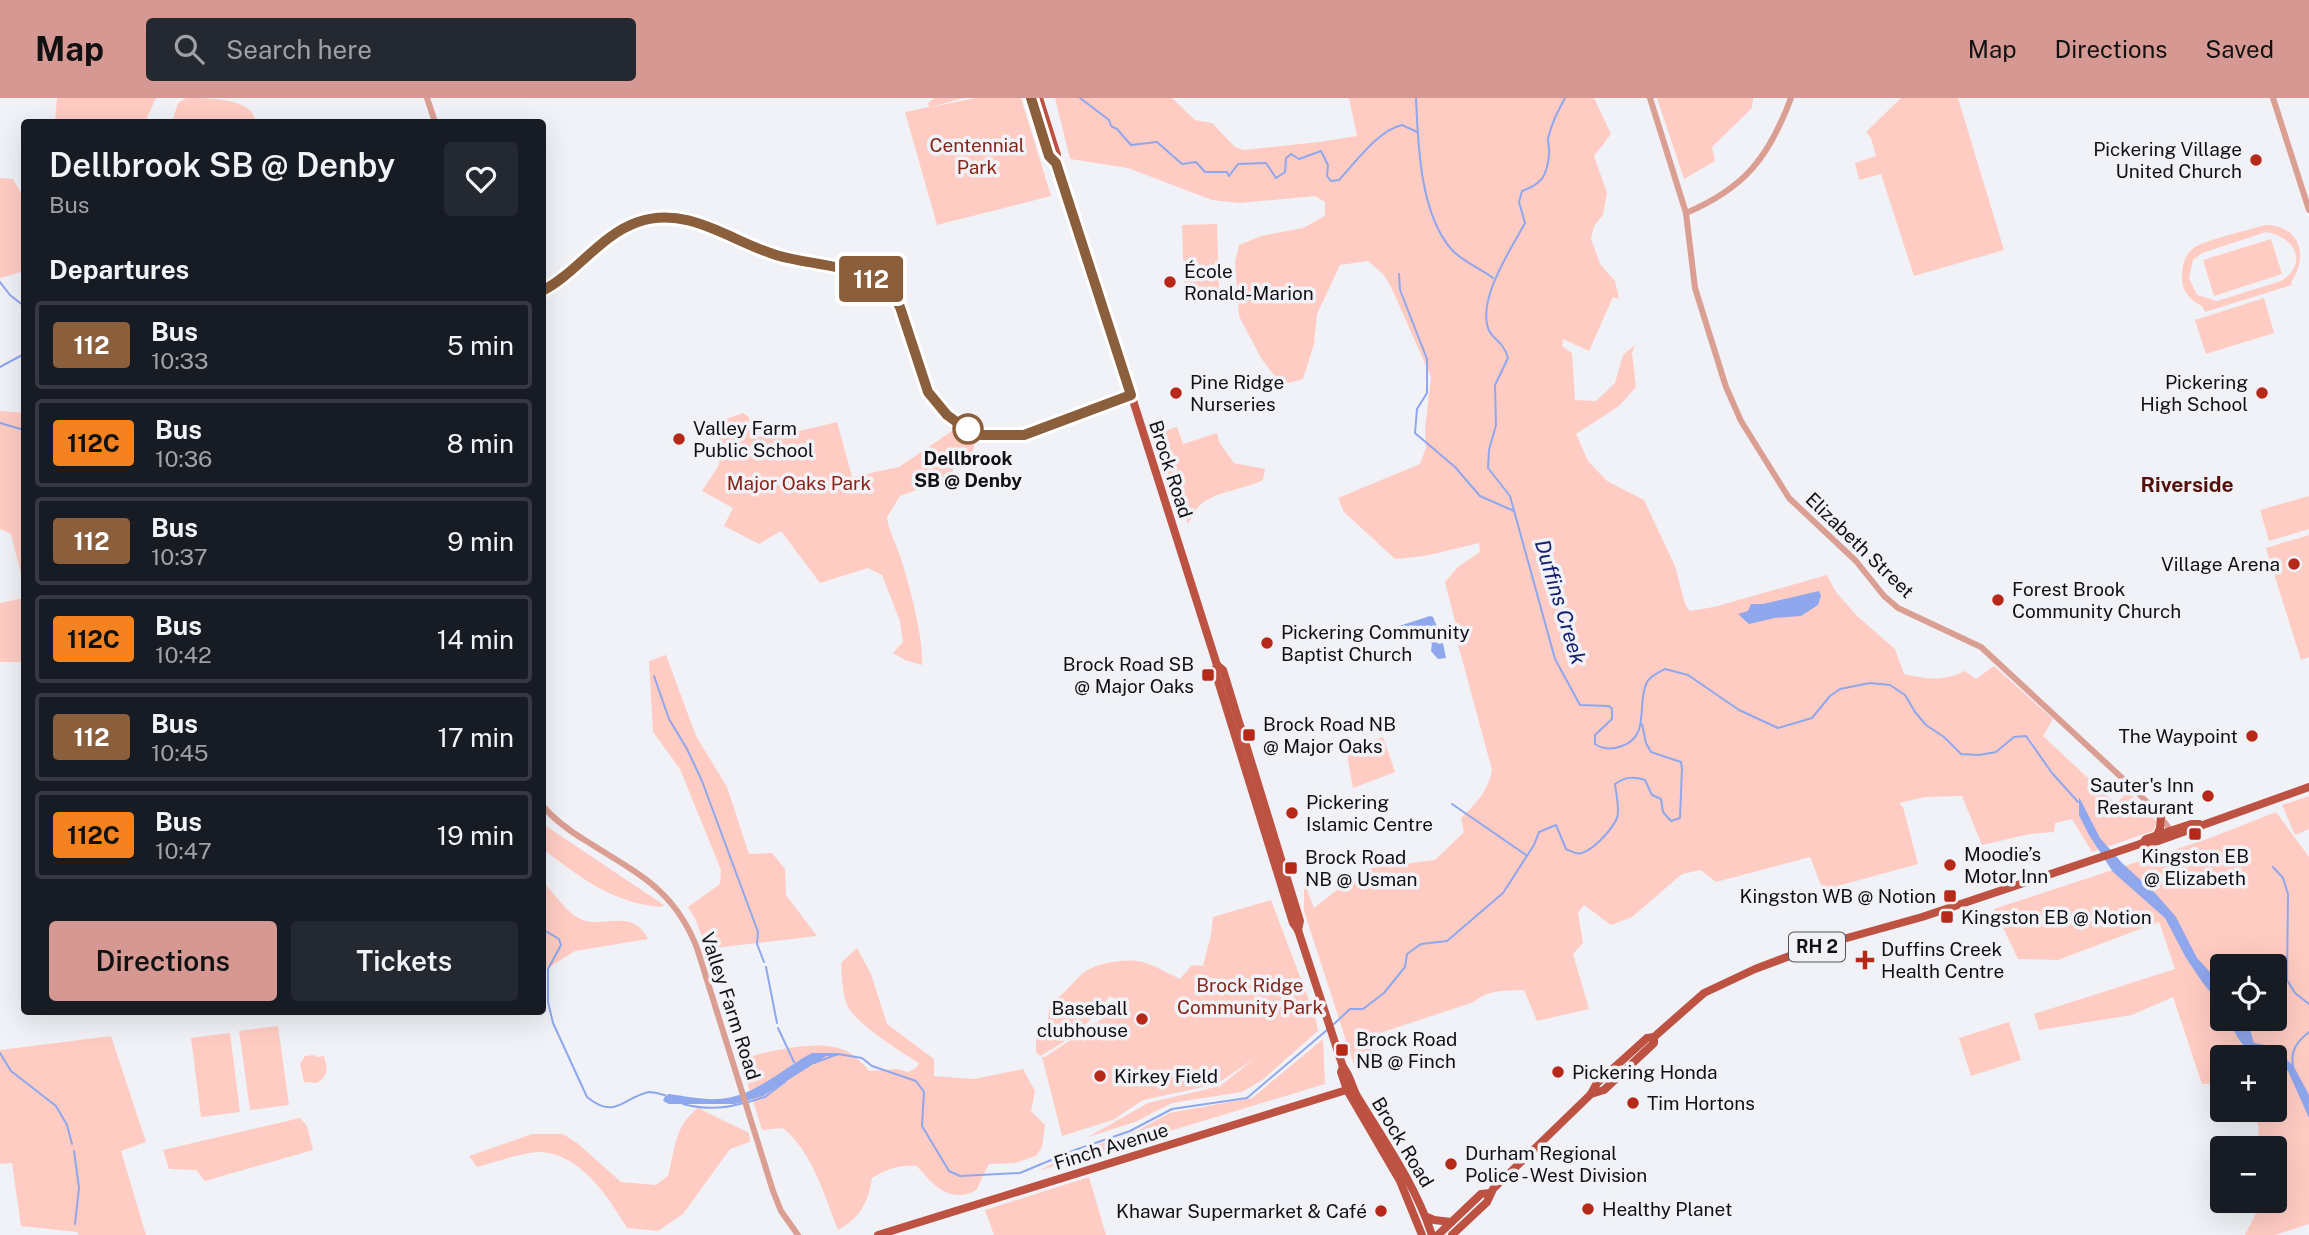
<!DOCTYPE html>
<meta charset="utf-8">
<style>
:root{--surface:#171b24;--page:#242831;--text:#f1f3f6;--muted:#9ea1a6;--line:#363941;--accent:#d69892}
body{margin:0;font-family:"Public Sans",sans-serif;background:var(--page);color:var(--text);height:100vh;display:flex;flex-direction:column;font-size:26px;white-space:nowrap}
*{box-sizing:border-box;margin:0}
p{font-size:23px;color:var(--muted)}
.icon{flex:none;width:38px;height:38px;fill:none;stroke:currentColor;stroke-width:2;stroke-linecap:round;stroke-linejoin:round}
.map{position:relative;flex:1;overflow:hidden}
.side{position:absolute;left:21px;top:21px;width:525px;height:896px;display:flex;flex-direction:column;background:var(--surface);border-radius:7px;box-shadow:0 7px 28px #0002}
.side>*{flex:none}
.badge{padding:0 14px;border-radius:5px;font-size:24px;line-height:46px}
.controls{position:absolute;left:2210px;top:856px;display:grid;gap:14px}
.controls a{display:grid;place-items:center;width:77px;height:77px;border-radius:7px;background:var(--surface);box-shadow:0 7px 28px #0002;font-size:35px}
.map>.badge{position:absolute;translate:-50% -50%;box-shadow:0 0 0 4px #fff}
h2{padding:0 28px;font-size:26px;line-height:63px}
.round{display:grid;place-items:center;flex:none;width:74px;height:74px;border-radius:7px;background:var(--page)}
.head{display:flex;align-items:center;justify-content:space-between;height:119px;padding:0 28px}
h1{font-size:33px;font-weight:600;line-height:52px}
.cta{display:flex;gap:14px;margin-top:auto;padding:14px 28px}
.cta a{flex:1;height:80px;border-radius:7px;background:var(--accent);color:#111;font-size:28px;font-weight:600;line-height:80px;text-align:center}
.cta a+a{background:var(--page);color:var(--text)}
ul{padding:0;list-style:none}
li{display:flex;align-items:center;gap:21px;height:88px;margin:0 14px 10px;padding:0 14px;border:4px solid var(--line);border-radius:7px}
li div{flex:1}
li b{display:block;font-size:26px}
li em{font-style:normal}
li .badge{min-width:77px;font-weight:700;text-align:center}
header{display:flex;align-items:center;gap:42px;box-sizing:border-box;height:98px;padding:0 35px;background:var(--accent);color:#111}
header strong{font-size:33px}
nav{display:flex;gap:38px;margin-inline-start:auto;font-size:24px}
.search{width:490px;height:63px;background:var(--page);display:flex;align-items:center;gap:18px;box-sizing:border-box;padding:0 24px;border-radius:7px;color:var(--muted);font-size:26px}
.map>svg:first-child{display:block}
.green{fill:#ffccc3;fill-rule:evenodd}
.water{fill:#8ea7ed}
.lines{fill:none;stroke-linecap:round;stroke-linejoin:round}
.stream{stroke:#8ea7ed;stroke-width:2}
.minor{stroke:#db9e93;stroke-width:6}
.major{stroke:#bd5242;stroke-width:8}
.line-casing{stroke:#fff;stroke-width:16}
.line{stroke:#8b5e3c;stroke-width:10}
.poi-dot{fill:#b62918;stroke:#f0f2f7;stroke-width:2.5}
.stop-dot{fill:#fff;stroke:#8b5e3c;stroke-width:3.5}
.labels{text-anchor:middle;stroke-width:7;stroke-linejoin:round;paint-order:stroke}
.shield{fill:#f0f2f7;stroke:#545457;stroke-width:2}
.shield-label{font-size:18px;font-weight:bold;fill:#111113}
.park-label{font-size:19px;fill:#882518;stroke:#f0f2f7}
.poi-label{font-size:19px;fill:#111113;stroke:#f0f2f7;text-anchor:start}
.stop-label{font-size:19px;font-weight:bold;fill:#111113;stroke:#f0f2f7}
.street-label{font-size:19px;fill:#111113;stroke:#f0f2f7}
.neighbourhood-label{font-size:21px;font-weight:bold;fill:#541008;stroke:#f0f2f7}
.water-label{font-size:21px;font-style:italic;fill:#14206f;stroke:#f0f2f7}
</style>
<header>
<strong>Map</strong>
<div class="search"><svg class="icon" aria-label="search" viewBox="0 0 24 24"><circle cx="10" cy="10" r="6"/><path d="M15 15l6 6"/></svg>Search here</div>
<nav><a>Map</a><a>Directions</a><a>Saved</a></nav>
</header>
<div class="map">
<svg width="2309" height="1137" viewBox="0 0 2309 1137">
<rect width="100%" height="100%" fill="#f0f2f7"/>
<g class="green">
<polygon points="57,0 156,0 145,24 55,24"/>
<path d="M186,0C207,0 255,0 255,24H172L178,5Z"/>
<polygon points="934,0 963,0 932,9 975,0 1021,0 1051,98 937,127 905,14 929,9 928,5"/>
<path d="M1055,0H1172L1195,22L1212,25L1235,49L1244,52L1319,44L1357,38L1349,0H1594L1611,36L1594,58L1607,95L1603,117L1594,128L1591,141L1600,166L1615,183L1619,201L1613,199L1589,253L1563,241L1562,248L1572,255L1575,302L1596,303L1615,285L1623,257L1635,247L1632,255L1636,289L1619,308L1576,336L1588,363L1607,383L1644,402L1675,468L1685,506L1690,513L1714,509L1827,477L1836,494L1857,518L1895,551L1904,576C1927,581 1943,584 1965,573L1976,581L1994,568L2053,621L2043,638L2116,706L2128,693L2157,724L2153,733L2092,754L2072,721L2055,725L2054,734L2030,736L1982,747L1962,698L1925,699L1899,705L1903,709L1918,766L1823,792L1810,759L1716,784L1701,772L1682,776L1632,819L1611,827L1584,807L1578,815L1583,845L1573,856L1589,911L1537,923L1524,892C1507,893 1488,891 1474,904L1374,937L1370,961L1365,970H1355L1304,813V784L1314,810L1364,771L1435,762L1464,734L1461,720C1476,705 1488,694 1492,672L1456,539V527L1445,484L1458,469L1480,454L1479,445L1425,458L1395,461L1344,414L1338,400L1420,366L1426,350L1425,331L1431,279L1391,189L1384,177L1368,163L1340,167L1317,216L1314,246L1303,281L1288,285L1274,277L1261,260L1239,218L1235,164L1239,147L1261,138L1303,130L1325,118V104L1315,98L1239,105L1212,102L1128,70L1070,61Z"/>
<polygon points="1657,0 1753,0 1752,10 1712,49 1715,63 1684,81"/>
<polygon points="1901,0 1958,0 2004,152 1914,178 1881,76 1859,82 1855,65 1876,58 1871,40 1866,34"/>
<polygon points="0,80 13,81 24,100 24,173 0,180"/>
<polygon points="1217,126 1219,191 1184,192 1182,127"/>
<path d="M2265,127C2300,127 2309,158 2291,184L2292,187L2205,214L2202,208C2190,202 2181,193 2182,178C2182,167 2185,156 2195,149C2206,142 2249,132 2265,127ZM2266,134C2295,139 2309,165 2281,183L2217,203L2197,197L2189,180L2193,162L2202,155Z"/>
<polygon points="2271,141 2282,176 2214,198 2203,162"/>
<polygon points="2264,200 2274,235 2206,256 2195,222"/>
<polygon points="0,313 24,315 24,488 11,436 0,431"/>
<path d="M743,315L749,319L750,340L804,332L837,324L852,379L899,369L952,333L975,343L973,353L954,367L951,379L900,398L887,419C889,433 894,442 899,455C908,481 924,540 922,567L905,562L893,555L903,544L900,523L882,477L868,470L820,485L781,433L759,446L724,428L733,410L702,393L719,367L720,323Z"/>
<path d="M1177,329L1183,346L1217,335L1219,344L1234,365L1265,371L1263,382C1244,392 1218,392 1200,407C1195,411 1192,420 1188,426L1153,336Z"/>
<polygon points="2309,398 2309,431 2269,443 2260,412"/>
<polygon points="2309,437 2309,559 2301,562 2266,450"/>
<polygon points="24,500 24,564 0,564 0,505"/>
<polygon points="666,557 696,638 727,689 749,756 772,755 785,771 786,797 817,838 706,851 696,822 688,809 720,786 721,772 680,671 653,634 649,563"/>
<polygon points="1383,639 1395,674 1353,690 1346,651"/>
<polygon points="2309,698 2309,731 2295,737 2282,707"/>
<path d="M2276,714L2309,759V1126L2275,1137H2245L2258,1111V1103L2275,1102V1050H2257L2259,1029L2251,1012H2275V959H2222V985L2202,986L2173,899L2132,917L2039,932L2034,916L2175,871L2159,824L2058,862L2018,861L1994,811L2210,740ZM2222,868H2275V920H2222Z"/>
<path d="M543,726L664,807L661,809C612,805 581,780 543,751Z"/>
<path d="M543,784C555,796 567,816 583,822C607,830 632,810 648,841L575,853L543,873Z"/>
<path d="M1271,802L1315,918L1318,933L1261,983L1242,994L1172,1005L1135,1024L1088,1039L1148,1005L1220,988L1255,960L1217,986L1143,1002L1113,1022L1062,1038L1042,959H1045L1114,913L1130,905L1124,906L1110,898C1086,930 1074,939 1040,958L1036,954V937L1047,931L1050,905C1064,897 1071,886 1082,876C1088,870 1099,867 1107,865C1142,858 1149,866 1180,881L1192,867L1203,868L1211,837L1213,819Z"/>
<path d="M857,850L871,876L887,926L934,961V978L974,981L1023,971L1035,993L1031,1013L1045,1027L1042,1049L1036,1058L1015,1065L989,1066C984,1074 981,1083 977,1091C974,1094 971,1095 967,1096C944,1101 931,1084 917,1068C899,1067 887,1071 872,1080C869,1104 859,1121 838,1132C824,1097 813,1055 783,1030L762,1032L740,961C768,954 821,939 848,954C856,958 863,966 869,973L897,971L908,974L916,970L919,965C901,954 858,927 848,909C842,896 842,880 841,865Z"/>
<polygon points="2009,924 2021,962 1971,978 1959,940"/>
<polygon points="278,928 289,1007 250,1012 239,933"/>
<polygon points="230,935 240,1014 201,1019 191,940"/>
<polygon points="111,938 146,1044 121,1053 146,1137 79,1137 77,1134 21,1128 12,1065 0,1066 0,952"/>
<polygon points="1323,941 1325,986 1038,1073 1076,1054 1137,1033 1169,1015 1252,1000"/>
<path d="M315,957L316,959L324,958C327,971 330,976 317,985L304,984L300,966L305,958Z"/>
<path d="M698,1010L749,1035L750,1044L730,1051L683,1116L658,1133L627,1130C608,1099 582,1057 541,1054C527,1053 492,1065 477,1069L469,1058L532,1036H563L577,1045L621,1084L656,1087L668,1078C675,1051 675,1027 698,1010Z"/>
<polygon points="300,1020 307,1028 313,1052 205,1083 196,1072 169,1071 163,1052"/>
<polygon points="1089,1079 1106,1137 994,1137 985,1112"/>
</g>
<g class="water">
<polygon points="1819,493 1821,498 1818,507 1801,518 1775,520 1749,526 1738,516 1748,513 1751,506 1763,506"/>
<path d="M1430,518L1433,519L1441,538L1437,543L1438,546L1443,545L1446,560L1438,561L1431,553L1432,545C1425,542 1423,534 1415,533C1411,532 1404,534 1400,534L1396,529Z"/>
<polygon points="2079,699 2100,740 2122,765 2156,796 2176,819 2197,860 2222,887 2222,909 2203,885 2186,860 2165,820 2113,774 2089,737 2079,717"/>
<path d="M2228,921C2250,920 2248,925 2254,945L2270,948L2293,967L2309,997V1020L2288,973L2275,965V959C2246,959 2240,945 2228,921Z"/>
<path d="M812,955H838V958H826L763,998L735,1006H669L663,1003L665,998L669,996C685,998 702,1002 718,1001C753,1000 783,970 812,955Z"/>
</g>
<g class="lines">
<g class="stream">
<path d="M1080,0L1109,22L1111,28L1117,31L1131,47L1157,44L1182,66L1196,64L1205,74H1227L1229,78L1238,66L1266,65L1276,80L1285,74L1286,60L1291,56L1299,61L1321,53L1328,67L1327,78L1331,83L1339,82C1356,64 1377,33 1402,27L1417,34"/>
<path d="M1416,0C1418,47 1420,116 1452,152C1462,163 1481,171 1493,180"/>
<path d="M1565,0C1558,13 1551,26 1548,41C1548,46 1550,52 1549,57C1547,79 1541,86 1522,93L1519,104L1525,125C1511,151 1478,200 1488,230C1491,241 1503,242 1508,260L1495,287L1496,327L1489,352L1488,370L1510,398L1555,561L1580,607L1609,608L1612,611V621L1595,637V646C1604,652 1612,652 1622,648C1651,638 1636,605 1647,584C1651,577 1658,575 1665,571L1688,577L1739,612L1778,630L1812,620L1830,598L1840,591L1870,585L1890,587L1905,597L1915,614L1926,627L1944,639L1961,656L1979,657L1996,654L2014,639L2026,638L2052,675L2078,704"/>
<polyline points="1399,176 1400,192 1427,261 1427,295 1417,311 1415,335 1455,369 1480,398 1514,413"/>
<polyline points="0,184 10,197 24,208"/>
<polyline points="0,269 24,256"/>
<polyline points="0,325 24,332"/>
<polyline points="654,578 669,621 687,651 702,683 758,834 757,846 764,864"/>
<polyline points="1452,706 1526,757"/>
<polyline points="2273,769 2283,780 2288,796 2287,882 2295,895 2309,906"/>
<path d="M542,831L559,841L561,847L548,871V904L553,925L587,999C615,1022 622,1000 649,994C654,994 660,996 665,997"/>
<polyline points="766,869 777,925"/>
<path d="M1334,926L1350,911H1363L1384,895L1405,869L1407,856L1421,846L1447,843L1503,795L1534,747L1539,734L1556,727L1566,751C1571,753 1576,757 1582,755C1594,751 1612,732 1617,720C1620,711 1616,696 1615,686C1625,679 1633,678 1645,682L1652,697L1661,701L1663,714L1671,723L1680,720L1682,670L1681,664L1651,654L1646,645L1642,626"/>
<polyline points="778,930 794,964"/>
<polyline points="0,955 11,973 56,1008 67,1027 72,1046"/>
<polyline points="814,965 838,956 862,960 872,968 916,983 924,994 922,1028 949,1073 960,1078 1020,1075 1075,1052 1130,1033 1172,1011 1247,1000 1327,932"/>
<path d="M2293,967C2290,952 2298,943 2309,934"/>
<polyline points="748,1004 765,999 786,983"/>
<path d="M683,1006C702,1011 724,1011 743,1005"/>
<polyline points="74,1053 79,1090 75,1126"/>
</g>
<g class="minor">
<polyline points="427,0 435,24"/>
<polyline points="1650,0 1686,115 1695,190 1726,289 1741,323 1789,400 1856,463 1884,498 1898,510 1981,549 2134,691 2155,712 2173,735"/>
<polyline points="2273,0 2309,112"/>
<path d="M1686,115C1745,90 1769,59 1791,0"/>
<path d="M542,707C555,723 571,734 588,744C638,776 674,791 697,850L773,1093L781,1113L798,1137"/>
</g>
<g class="major">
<polyline points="1031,0 1049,58 1056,65 1091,170 1217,567 1223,572 1300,823 1298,832"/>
<polyline points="1039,0 1057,57 1056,65"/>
<path d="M1217,567L1215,573L1293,825L1298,832L1343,969C1350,977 1352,989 1357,998C1385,1044 1415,1086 1432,1137"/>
<polyline points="2157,737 2160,730 2161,718"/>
<polyline points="2143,745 2146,741 2191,726 2199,726"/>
<polyline points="1343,969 1341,974 1347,992 1400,1083 1422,1137"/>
<polyline points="1591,996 1604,992 1654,945 1654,939"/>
<polyline points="1427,1119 1434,1122 1451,1124"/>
<polyline points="878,1137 1353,990"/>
<polyline points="1438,1137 1481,1096 1490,1095"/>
<polyline points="1452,1137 1487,1104 1493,1091 1591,996 1597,985 1647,940 1654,939 1704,895 1755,871 1811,850 1922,819 2143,745 2147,747 2309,689"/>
</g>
</g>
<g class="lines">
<defs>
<path id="line" d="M542,193C577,175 600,137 638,124C688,107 730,143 776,157C818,170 876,164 900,209L928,294L947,317L965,330L981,337H1024L1131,297L1056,65L1049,58L1031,0"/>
</defs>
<use href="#line" class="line-casing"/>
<use href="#line" class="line"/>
</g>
<g class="poi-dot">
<circle cx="2256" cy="62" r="7"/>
<circle cx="1170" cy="184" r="7"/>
<circle cx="1176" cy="295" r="7"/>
<circle cx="2262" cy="295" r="7"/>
<circle cx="679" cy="341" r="7"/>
<circle cx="2294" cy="466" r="7"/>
<circle cx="1998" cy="502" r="7"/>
<circle cx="1267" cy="545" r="7"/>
<rect x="1201" y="570" width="14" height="14" rx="3.5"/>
<rect x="1242" y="630" width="14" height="14" rx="3.5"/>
<circle cx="2252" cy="638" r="7"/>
<circle cx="2208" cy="698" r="7"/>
<circle cx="1292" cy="715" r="7"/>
<rect x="2188" y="729" width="14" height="14" rx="3.5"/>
<circle cx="1950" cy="767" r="7"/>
<rect x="1284" y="763" width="14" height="14" rx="3.5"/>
<rect x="1943" y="791" width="14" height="14" rx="3.5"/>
<rect x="1940" y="812" width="14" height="14" rx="3.5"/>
<path d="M1861.5 851.5h7v7h7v7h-7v7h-7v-7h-7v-7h7z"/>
<circle cx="1142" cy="921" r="7"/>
<rect x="1335" y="945" width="14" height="14" rx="3.5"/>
<circle cx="1558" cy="974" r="7"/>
<circle cx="1100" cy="978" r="7"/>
<circle cx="1633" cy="1005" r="7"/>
<circle cx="1451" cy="1066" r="7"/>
<circle cx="1588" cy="1111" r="7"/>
<circle cx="1381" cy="1113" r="7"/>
</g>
<circle class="stop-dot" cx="968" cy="331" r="14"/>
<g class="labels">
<rect class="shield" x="1789" y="834.5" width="56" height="29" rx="5"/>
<g class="shield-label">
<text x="1817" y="855">RH 2</text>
</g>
<g class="park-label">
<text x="977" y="54">Centennial<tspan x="977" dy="22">Park</tspan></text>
<text x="799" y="392">Major Oaks Park</text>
<text x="1250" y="894">Brock Ridge<tspan x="1250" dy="22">Community Park</tspan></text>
</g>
<g class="poi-label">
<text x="2242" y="58" text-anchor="end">Pickering Village<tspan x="2242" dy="22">United Church</tspan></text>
<text x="1184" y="180">École<tspan x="1184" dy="22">Ronald-Marion</tspan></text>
<text x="1190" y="291">Pine Ridge<tspan x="1190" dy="22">Nurseries</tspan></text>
<text x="2248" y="291" text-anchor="end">Pickering<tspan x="2248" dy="22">High School</tspan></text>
<text x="693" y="337">Valley Farm<tspan x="693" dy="22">Public School</tspan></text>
<text x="2280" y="473" text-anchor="end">Village Arena</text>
<text x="2012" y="498">Forest Brook<tspan x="2012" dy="22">Community Church</tspan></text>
<text x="1281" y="541">Pickering Community<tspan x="1281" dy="22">Baptist Church</tspan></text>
<text x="1194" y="573" text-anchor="end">Brock Road SB<tspan x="1194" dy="22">@ Major Oaks</tspan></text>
<text x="1263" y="633">Brock Road NB<tspan x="1263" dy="22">@ Major Oaks</tspan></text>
<text x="2238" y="645" text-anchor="end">The Waypoint</text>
<text x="2194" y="694" text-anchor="end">Sauter's Inn<tspan x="2194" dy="22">Restaurant</tspan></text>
<text x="1306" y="711">Pickering<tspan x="1306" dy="22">Islamic Centre</tspan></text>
<text x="1964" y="763">Moodie’s<tspan x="1964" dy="22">Motor Inn</tspan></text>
<text x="2195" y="765" text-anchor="middle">Kingston EB<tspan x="2195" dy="22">@ Elizabeth</tspan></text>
<text x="1305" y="766">Brock Road<tspan x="1305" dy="22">NB @ Usman</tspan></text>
<text x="1936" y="805" text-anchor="end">Kingston WB @ Notion</text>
<text x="1961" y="826">Kingston EB @ Notion</text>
<text x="1881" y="858">Duffins Creek<tspan x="1881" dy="22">Health Centre</tspan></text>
<text x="1128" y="917" text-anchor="end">Baseball<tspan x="1128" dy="22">clubhouse</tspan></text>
<text x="1356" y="948">Brock Road<tspan x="1356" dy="22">NB @ Finch</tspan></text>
<text x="1572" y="981">Pickering Honda</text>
<text x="1114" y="985">Kirkey Field</text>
<text x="1647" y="1012">Tim Hortons</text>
<text x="1465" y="1062">Durham Regional<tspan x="1465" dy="22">Police - West Division</tspan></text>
<text x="1602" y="1118">Healthy Planet</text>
<text x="1367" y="1120" text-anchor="end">Khawar Supermarket &amp; Café</text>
</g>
<g class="stop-label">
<text x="968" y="367">Dellbrook<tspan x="968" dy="22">SB @ Denby</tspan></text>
</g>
<g class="street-label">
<text transform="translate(1171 371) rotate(72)" y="7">Brock Road</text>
<text transform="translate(1860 447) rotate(44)" y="7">Elizabeth Street</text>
<text transform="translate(731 908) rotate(72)" y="7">Valley Farm Road</text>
<text transform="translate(1403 1044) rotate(59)" y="7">Brock Road</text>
<text transform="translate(1111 1048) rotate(-17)" y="7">Finch Avenue</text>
</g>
<g class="neighbourhood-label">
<text x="2187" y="394">Riverside</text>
</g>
<g class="water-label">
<text transform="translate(1560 504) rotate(73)" y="7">Duffins Creek</text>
</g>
</g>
</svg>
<div class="controls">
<a><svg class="icon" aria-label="locate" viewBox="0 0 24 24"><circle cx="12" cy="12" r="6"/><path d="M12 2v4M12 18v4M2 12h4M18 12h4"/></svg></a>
<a>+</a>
<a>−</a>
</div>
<b class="badge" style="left:871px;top:181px;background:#8b5e3c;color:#fff">112</b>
<section class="side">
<div class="head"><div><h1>Dellbrook SB @ Denby</h1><p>Bus</p></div><a class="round"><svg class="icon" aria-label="heart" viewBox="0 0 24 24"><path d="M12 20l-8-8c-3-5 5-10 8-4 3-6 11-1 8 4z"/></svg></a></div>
<h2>Departures</h2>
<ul>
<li><span class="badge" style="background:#8b5e3c;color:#fff">112</span><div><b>Bus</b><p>10:33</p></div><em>5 min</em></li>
<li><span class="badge" style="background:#f58220;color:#111">112C</span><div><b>Bus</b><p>10:36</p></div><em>8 min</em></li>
<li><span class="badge" style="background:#8b5e3c;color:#fff">112</span><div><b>Bus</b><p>10:37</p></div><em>9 min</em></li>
<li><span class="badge" style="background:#f58220;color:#111">112C</span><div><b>Bus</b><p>10:42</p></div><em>14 min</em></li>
<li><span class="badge" style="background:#8b5e3c;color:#fff">112</span><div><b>Bus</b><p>10:45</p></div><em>17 min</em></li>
<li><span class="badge" style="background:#f58220;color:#111">112C</span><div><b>Bus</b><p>10:47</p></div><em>19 min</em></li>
</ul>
<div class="cta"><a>Directions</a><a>Tickets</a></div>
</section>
</div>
